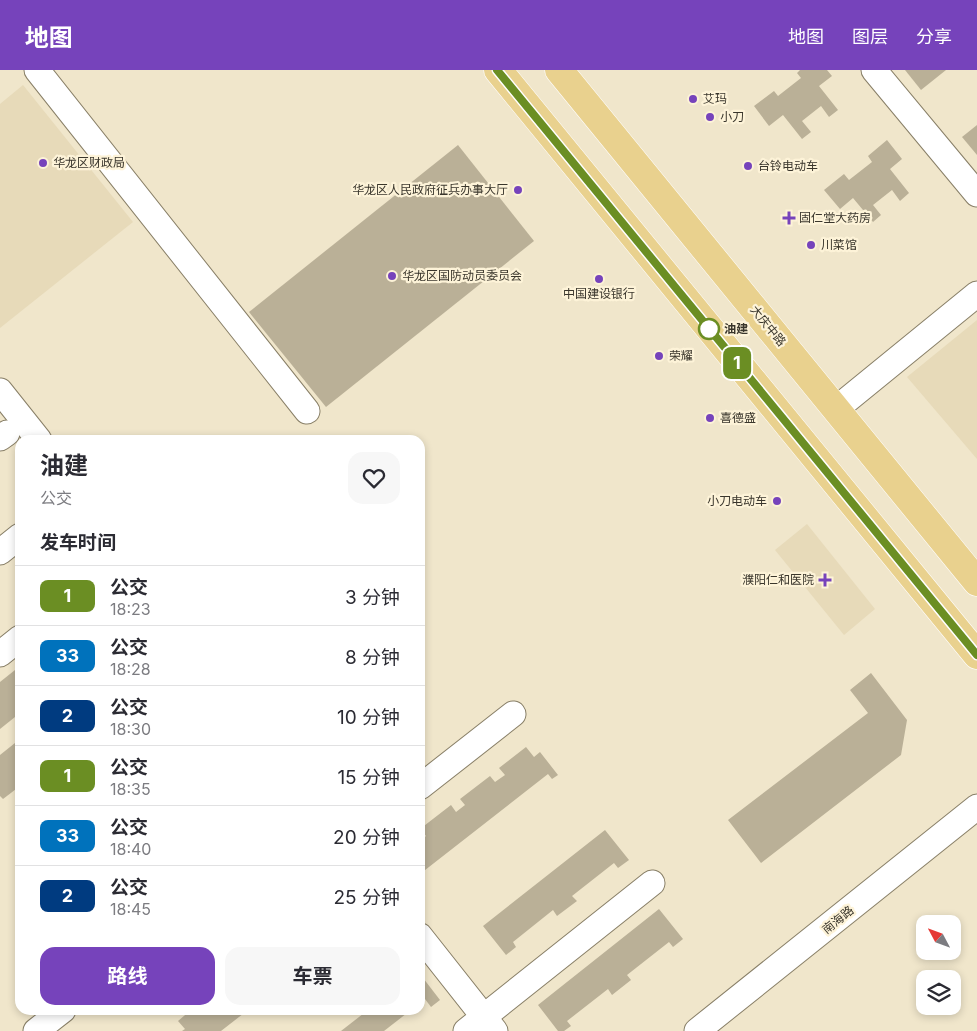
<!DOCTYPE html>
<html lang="zh">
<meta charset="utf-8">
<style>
:root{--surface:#fff;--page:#f7f7f7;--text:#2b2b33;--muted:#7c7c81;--line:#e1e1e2;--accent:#7643bb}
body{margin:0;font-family:Inter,"Noto Sans SC",sans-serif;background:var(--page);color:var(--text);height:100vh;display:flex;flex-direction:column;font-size:19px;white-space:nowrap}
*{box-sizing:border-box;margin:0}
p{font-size:16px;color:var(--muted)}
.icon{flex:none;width:28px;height:28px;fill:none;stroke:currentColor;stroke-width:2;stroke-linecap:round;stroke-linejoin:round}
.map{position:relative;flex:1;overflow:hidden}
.panel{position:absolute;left:15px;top:365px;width:410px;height:580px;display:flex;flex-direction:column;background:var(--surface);border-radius:15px;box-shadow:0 2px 8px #0003}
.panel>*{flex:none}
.badge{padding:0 10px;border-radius:8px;font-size:18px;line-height:32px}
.needle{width:32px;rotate:311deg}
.buttons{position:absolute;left:916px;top:845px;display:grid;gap:10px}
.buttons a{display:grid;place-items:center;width:45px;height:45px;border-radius:10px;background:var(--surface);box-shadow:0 2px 8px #0003;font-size:25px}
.map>.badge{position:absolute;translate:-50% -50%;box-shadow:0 0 0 2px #fff}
h2{padding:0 25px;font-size:19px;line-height:45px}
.round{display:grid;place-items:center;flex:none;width:52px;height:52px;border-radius:15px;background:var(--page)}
.head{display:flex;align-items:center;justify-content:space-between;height:85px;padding:0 25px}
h1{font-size:24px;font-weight:700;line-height:38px}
.primary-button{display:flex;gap:10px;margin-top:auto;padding:10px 25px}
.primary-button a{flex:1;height:58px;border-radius:15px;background:var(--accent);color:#fff;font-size:20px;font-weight:700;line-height:58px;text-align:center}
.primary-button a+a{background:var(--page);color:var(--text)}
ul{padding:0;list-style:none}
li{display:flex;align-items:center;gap:15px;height:60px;padding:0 25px;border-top:1px solid var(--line)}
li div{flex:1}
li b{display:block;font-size:19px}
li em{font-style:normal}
li .badge{min-width:55px;font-weight:700;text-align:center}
header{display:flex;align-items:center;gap:30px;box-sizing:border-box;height:70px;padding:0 25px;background:var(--accent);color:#fff}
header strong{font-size:24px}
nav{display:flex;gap:28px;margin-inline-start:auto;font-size:18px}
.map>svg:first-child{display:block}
.built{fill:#e7dab9}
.building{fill:#bab097}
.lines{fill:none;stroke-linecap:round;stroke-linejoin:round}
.minor-casing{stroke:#887f67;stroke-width:27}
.major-casing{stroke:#fff;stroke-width:29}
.minor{stroke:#fff;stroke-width:25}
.major{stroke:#e9d18e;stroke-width:28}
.line-casing{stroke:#fff;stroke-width:11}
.line{stroke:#6b8e23;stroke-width:8}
.poi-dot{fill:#7643bb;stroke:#fdf3d8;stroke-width:2}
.stop-dot{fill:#fff;stroke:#6b8e23;stroke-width:2.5}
.labels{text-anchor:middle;stroke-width:4.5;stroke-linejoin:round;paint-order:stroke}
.poi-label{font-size:12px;fill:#3a362c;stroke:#fdf3d8;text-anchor:start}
.street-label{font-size:12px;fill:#3a362c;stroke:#fdf3d8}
.stop-label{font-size:12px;font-weight:bold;fill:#3a362c;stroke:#fdf3d8;text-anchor:start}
</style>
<header>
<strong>地图</strong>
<nav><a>地图</a><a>图层</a><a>分享</a></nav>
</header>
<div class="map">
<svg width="977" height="961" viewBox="0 0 977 961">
<rect width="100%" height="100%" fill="#f0e6cb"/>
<g class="built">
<polygon points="23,15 133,152 0,258 0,34"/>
<polygon points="977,250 977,389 907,307"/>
<polygon points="807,454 875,539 844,565 775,480"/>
</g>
<g class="building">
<polygon points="800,0 827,0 832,6 819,16 838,40 829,47 821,36 802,51 811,62 802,69 783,45 769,56 754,36 774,21 778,26 801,8 797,3"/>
<polygon points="905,0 946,0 921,20"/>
<polygon points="977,55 977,85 962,67"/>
<polygon points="887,70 902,89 890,99 909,123 900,131 892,120 873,135 881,145 873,152 853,128 840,139 824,120 844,104 849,110 872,92 868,86"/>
<polygon points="458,75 534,171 326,337 249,242"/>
<polygon points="20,596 20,643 0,659 0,612"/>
<polygon points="871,603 907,650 901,685 761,793 728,750 868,643 850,620"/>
<polygon points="20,669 20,716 3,729 0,726 0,685"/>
<polygon points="526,677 534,687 540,682 558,705 552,709 548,704 420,804 420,771 426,766 420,759 451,735 456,742 465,735 460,729 490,706 495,712 505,705 499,698"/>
<polygon points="605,760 629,790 618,798 614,793 572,826 577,831 557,846 553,840 513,872 516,877 506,885 483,856"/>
<polygon points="659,839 683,869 673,877 669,872 627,905 631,910 612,925 608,919 567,951 571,956 564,961 558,961 538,935"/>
<polygon points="420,904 440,930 431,937 425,929 420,933"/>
<polygon points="191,940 248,940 221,961 182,961 185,959 178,951"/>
<polygon points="368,940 411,940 384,961 341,961"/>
</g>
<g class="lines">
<defs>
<g id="minor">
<polyline points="37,0 307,341"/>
<polyline points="874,0 977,124"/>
<polyline points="0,321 39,370"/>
<polyline points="836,339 977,224"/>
<polyline points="0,368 7,363"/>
<polyline points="0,482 20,466"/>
<polyline points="0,584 20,568"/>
<polyline points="420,717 513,644"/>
<polyline points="420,866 495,961"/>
<polyline points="36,961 63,940"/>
<polyline points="466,961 652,813"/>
<polyline points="697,961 977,737"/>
</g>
<g id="major">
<polyline points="498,0 977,585"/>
<polyline points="559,0 977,512"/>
</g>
</defs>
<use href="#minor" class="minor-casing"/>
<use href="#major" class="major-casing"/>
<use href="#minor" class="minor"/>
<use href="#major" class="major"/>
</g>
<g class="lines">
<defs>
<polyline id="line" points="497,0 977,585"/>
</defs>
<use href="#line" class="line-casing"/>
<use href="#line" class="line"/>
</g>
<g class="poi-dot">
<circle cx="693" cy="29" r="5"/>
<circle cx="710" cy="47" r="5"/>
<circle cx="43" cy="93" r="5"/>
<circle cx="748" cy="96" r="5"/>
<circle cx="518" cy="120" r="5"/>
<path d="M786.5 140.5h5v5h5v5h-5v5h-5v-5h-5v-5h5z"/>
<circle cx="811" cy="175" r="5"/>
<circle cx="392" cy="206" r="5"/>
<circle cx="599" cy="209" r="5"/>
<circle cx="659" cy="286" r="5"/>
<circle cx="710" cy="348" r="5"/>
<circle cx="777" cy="431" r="5"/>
<path d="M822.5 502.5h5v5h5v5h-5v5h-5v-5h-5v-5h5z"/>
</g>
<circle class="stop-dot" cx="709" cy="259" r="10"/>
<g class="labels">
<g class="poi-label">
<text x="703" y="33">艾玛</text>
<text x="720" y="51">小刀</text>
<text x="53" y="97">华龙区财政局</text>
<text x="758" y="100">台铃电动车</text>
<text x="508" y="124" text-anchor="end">华龙区人民政府征兵办事大厅</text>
<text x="799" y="152">固仁堂大药房</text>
<text x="821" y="179">川菜馆</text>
<text x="402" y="210">华龙区国防动员委员会</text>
<text x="599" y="228" text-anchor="middle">中国建设银行</text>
<text x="669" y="290">荣耀</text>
<text x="720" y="352">喜德盛</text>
<text x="767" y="435" text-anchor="end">小刀电动车</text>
<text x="814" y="514" text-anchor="end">濮阳仁和医院</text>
</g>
<g class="street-label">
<text transform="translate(768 256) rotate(51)" y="4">大庆中路</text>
<text transform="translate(838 850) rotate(-39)" y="4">南海路</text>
</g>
<g class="stop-label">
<text x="724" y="263">油建</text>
</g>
</g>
</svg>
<div class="buttons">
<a><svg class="needle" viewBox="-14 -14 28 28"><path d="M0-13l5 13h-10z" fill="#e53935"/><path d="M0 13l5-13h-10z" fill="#7c7c81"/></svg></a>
<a><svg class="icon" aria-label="layers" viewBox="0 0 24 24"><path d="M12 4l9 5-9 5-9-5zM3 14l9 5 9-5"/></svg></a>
</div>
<b class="badge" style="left:737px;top:293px;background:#6b8e23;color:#fff">1</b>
<section class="panel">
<div class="head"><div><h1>油建</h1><p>公交</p></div><a class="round"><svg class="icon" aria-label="heart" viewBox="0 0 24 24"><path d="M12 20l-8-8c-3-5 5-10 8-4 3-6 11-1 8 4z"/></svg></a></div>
<h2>发车时间</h2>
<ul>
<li><span class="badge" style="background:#6b8e23;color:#fff">1</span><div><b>公交</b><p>18:23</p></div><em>3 分钟</em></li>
<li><span class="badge" style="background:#0072bc;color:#fff">33</span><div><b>公交</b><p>18:28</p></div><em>8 分钟</em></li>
<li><span class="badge" style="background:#003b80;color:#fff">2</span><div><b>公交</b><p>18:30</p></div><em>10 分钟</em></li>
<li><span class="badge" style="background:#6b8e23;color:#fff">1</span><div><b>公交</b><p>18:35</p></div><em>15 分钟</em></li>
<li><span class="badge" style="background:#0072bc;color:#fff">33</span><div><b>公交</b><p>18:40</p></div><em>20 分钟</em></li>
<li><span class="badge" style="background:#003b80;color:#fff">2</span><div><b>公交</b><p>18:45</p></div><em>25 分钟</em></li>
</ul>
<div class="primary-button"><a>路线</a><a>车票</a></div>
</section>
</div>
